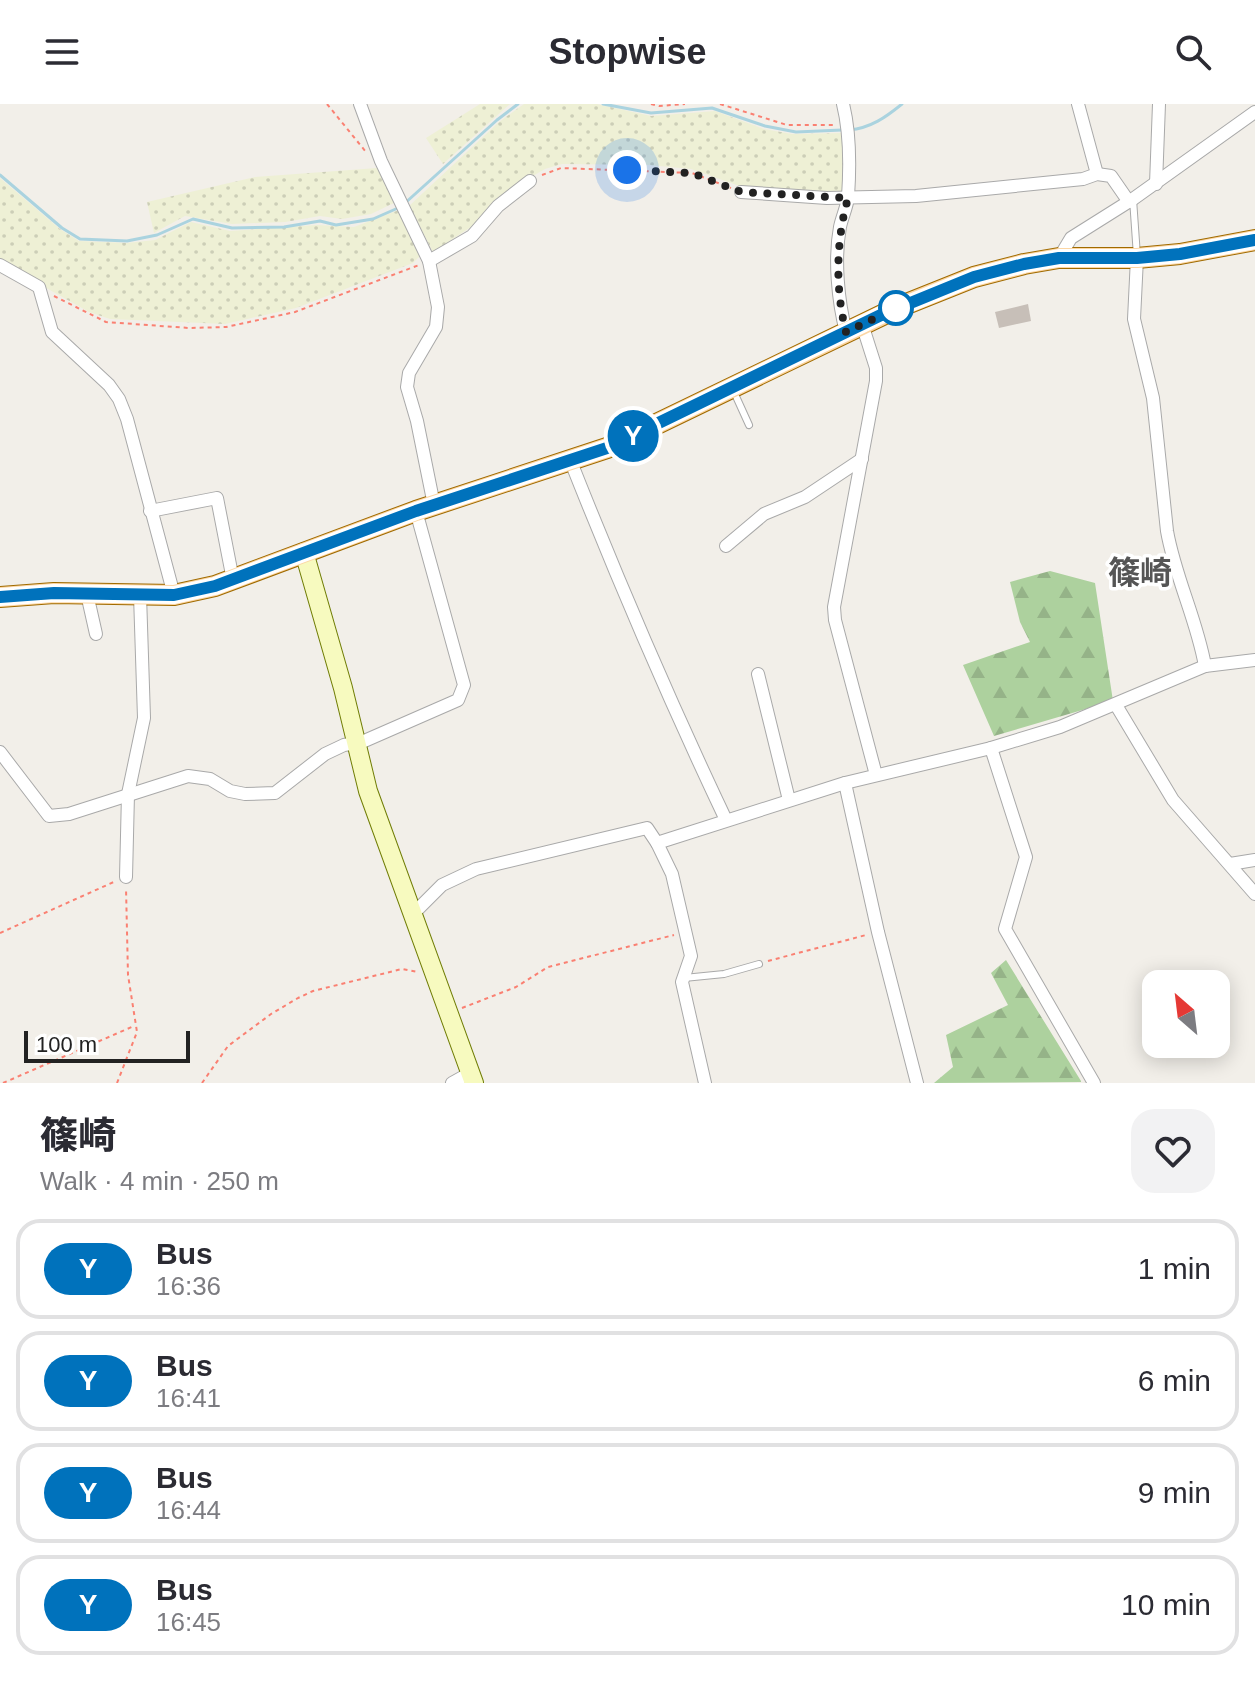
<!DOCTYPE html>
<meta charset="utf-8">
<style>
:root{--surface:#fff;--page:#f2f2f3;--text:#2b2b33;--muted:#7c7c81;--line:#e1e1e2}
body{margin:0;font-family:Arial,"Noto Sans JP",sans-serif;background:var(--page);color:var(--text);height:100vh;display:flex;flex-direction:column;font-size:30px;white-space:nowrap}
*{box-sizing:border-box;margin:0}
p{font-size:26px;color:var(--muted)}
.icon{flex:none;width:44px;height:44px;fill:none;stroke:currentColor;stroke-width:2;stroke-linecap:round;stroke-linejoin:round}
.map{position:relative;height:979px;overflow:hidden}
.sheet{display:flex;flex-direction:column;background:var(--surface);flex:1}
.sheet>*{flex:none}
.badge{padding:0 16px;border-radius:26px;font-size:28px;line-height:52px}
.needle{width:52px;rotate:332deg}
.buttons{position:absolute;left:1142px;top:866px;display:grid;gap:16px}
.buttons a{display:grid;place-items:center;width:88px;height:88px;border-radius:16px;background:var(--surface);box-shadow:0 4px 20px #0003;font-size:40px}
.scale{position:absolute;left:24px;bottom:20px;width:166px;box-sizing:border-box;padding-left:8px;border:4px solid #222;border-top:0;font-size:22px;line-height:28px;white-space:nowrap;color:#222;-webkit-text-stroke:6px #fff;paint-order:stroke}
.you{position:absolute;width:40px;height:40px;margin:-20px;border:6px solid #fff;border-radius:50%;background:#1a73e8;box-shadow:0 0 0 12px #1a73e833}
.map>.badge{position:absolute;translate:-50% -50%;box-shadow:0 0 0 4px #fff}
.round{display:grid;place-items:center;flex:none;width:84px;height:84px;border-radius:24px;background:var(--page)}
.summary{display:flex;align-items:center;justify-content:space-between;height:136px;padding:0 40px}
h1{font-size:38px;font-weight:800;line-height:60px}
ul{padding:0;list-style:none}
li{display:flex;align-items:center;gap:24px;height:100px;margin:0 16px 12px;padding:0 24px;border:4px solid var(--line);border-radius:24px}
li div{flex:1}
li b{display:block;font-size:30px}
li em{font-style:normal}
li .badge{min-width:88px;font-weight:700;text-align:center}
header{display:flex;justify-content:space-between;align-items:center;height:104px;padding:0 40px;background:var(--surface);font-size:36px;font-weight:800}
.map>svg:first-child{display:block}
.farmland{fill:url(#farmland-dots)}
.forest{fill:url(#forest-firs)}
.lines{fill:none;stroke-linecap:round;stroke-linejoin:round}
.stream{stroke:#aad3df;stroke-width:3}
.building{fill:#c7bfb8}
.lane-casing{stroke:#a9a9a9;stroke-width:8}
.street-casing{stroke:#a9a9a9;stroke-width:14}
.secondary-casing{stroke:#707d05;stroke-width:20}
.primary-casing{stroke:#a06b00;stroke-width:22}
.path{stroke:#fa8072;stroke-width:2;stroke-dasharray:4 4;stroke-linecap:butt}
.lane{stroke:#fff;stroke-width:6}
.street{stroke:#fff;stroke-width:12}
.secondary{stroke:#f7fabf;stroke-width:18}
.primary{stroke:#fcd6a4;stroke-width:20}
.line-casing{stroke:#fff;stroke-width:18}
.line{stroke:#0072bc;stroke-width:12}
.walk{stroke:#222;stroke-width:8;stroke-dasharray:0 14.4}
.stop-dot{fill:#fff;stroke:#0072bc;stroke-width:4}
.labels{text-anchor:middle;stroke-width:7;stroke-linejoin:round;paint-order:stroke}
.quarter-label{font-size:32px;font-weight:bold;fill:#555;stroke:#fff}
</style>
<header><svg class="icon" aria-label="menu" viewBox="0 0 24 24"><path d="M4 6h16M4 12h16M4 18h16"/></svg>Stopwise<svg class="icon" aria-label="search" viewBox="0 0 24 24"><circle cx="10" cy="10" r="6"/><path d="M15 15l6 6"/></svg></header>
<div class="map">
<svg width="1255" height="979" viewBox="0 0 1255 979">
<defs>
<pattern id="farmland-dots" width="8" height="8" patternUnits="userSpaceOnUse" patternTransform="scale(2)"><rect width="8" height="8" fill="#eef0d5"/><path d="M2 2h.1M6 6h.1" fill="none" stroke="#ccceb7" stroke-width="1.8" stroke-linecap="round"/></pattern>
<pattern id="forest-firs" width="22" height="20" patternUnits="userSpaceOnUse" patternTransform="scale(2)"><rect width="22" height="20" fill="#add19e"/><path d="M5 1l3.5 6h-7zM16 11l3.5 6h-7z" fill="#95b388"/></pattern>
</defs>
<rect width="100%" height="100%" fill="#f2efe9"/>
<g class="farmland">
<polygon points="480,0 510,0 443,60 426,34"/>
<polygon points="524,0 597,0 651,12 715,7 764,25 792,30 844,29 846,90 745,84 691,65 649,61 562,60 545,65 517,81 477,119 433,148 409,102 499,18"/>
<polygon points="377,64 391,81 396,98 371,110 342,115 320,112 285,118 232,120 185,112 154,129 147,98 255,73"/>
<polygon points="0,74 60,125 79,137 127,139 155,136 191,118 230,127 317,121 354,123 399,106 421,151 413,159 296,204 225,220 110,215 89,208 0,158"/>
</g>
<g class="forest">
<polygon points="1050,467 1095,479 1113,597 994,632 963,561 1030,538 1020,518 1010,478"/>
<polygon points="1006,856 1081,977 1081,978 934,979 953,963 946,931 1008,901 991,869"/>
</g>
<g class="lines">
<g class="stream">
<polyline points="603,0 651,9 712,4 765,22 796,28 842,26"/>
<path d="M849,26C871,24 886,13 902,0"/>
<polyline points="0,71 62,124 80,135 127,137 157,131 193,115 232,124 284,123 320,117 336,121 373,115 398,104"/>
<polyline points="404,100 497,16 518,0"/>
</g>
</g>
<polygon class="building" points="1028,200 1031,217 999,224 995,208"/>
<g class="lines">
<defs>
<g id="lane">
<polyline points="1133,95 1137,152"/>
<polyline points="734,288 749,321"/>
<polyline points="684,874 724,870 759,860"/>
</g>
<g id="street">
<polyline points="360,0 381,57 429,157 438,203 436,223 409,269 407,283 417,317 434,401"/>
<path d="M843,0C850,28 850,64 848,93C847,103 842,113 840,123C834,155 838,197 846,228"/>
<polyline points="1078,0 1097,70"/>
<polyline points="1156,80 1159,0"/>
<polyline points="741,88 827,94 916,92 1083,75 1097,70 1111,72 1129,98"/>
<polyline points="1059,154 1071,134 1133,95 1255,8"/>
<path d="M1137,154L1134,215L1153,294L1167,427C1175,473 1197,516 1205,562"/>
<polyline points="429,157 472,132 498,102 530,77"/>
<polyline points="0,161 39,183 52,228 109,281 119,295 127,315 174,491"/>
<polyline points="862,220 876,264 876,277 834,503 835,516 876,671"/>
<path d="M571,358C619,479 670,598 726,716"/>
<polyline points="150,407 217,394 233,476"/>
<polyline points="726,442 764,410 805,393 862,355"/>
<polyline points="87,490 96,530"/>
<polyline points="758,570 789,696"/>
<polyline points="1116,601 1173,696 1255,790"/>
<polyline points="991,644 1026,753 1005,825 1094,979"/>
<polyline points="0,648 49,712 69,710 188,672 210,675 230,687 245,690 275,689 325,650 344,641 362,638 458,596 464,581 416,407"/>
<polyline points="845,679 878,828 917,979"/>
<polyline points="657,739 845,679 991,644 1060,623 1205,562 1255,556"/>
<polyline points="1230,760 1255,756"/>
<polyline points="126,773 128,690 144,614 140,491"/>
<polyline points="413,810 442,781 476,765 647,724 657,739 672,770 691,852 682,878 705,979"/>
<polyline points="452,979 470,969"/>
</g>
<polyline id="secondary" points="304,448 343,584 368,687 474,979"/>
<polyline id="primary" points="0,493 54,489 174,491 215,482 416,407 607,344 899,203 974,173 1024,160 1059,154 1137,154 1180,150 1255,136"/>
</defs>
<use href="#lane" class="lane-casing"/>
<use href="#street" class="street-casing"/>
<use href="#secondary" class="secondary-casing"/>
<use href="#primary" class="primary-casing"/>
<g class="path">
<polyline points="327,0 366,48"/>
<polyline points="651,0 659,2 685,0"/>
<polyline points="720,0 787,21 836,21"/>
<polyline points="542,71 561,64 692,69 731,84"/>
<polyline points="54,192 106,218 189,224 226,223 295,208 419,161"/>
<polyline points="0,829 116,777"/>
<polyline points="768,857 866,831"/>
<polyline points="462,904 516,883 548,863 674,831"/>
<polyline points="3,979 134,922"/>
<polyline points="117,979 137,928 128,871 126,784"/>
<polyline points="202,979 228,942 271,910 298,894 313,887 402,865 418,868"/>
</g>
<use href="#lane" class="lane"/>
<use href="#street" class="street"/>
<use href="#secondary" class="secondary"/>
<use href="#primary" class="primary"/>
</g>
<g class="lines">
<defs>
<polyline id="line" points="0,493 54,489 174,491 215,482 416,407 607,344 881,211 974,173 1024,160 1059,154 1137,154 1180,150 1255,136"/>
</defs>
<use href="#line" class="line-casing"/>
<use href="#line" class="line"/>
<path class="walk" d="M627,66L692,69L741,88L848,94C836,136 835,185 846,228L899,203L896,204"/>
</g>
<circle class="stop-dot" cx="896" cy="204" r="16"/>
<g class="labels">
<g class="quarter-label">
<text x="1140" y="480">篠崎</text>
</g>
</g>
</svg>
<div class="buttons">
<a><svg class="needle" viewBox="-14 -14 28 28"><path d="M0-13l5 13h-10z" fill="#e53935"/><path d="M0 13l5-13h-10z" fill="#7c7c81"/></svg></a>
</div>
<div class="scale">100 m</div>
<div class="you" style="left:627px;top:66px"></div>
<b class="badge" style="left:633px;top:332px;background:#0072bc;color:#fff">Y</b>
</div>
<section class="sheet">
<div class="summary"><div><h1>篠崎</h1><p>Walk · 4 min · 250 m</p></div><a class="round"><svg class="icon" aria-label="heart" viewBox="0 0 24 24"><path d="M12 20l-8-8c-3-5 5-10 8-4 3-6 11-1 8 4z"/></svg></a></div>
<ul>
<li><span class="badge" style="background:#0072bc;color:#fff">Y</span><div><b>Bus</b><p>16:36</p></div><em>1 min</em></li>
<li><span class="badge" style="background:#0072bc;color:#fff">Y</span><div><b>Bus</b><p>16:41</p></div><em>6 min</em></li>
<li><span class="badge" style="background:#0072bc;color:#fff">Y</span><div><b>Bus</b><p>16:44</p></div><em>9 min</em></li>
<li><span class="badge" style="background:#0072bc;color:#fff">Y</span><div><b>Bus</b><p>16:45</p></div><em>10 min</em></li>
</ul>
</section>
